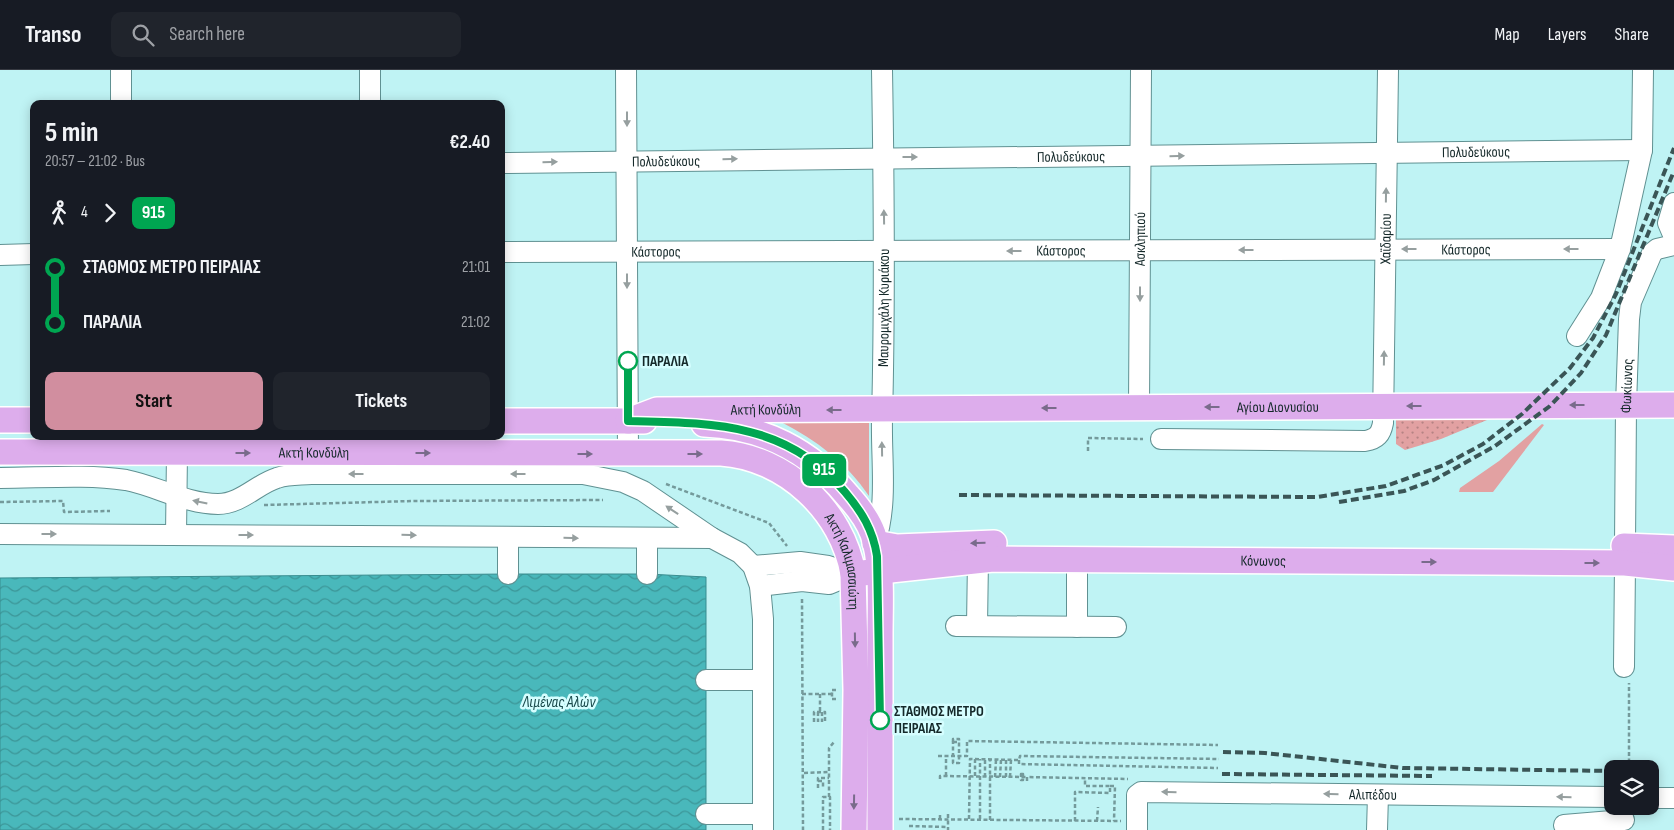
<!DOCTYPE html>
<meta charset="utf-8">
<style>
:root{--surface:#171b24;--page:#20242c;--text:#f1f3f6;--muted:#9ea1a6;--line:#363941;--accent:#d18e9f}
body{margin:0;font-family:"Sofia Sans Condensed",sans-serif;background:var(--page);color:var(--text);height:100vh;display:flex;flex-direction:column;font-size:19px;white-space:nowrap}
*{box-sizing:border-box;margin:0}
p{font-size:16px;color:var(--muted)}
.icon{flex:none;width:28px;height:28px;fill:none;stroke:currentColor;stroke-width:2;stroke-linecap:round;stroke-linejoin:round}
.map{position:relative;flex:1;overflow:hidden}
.details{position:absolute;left:30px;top:30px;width:475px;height:340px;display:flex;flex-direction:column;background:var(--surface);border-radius:10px;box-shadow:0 2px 12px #0003}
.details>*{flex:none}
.badge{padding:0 10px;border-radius:8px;font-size:18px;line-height:32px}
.tools{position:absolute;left:1604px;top:690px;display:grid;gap:10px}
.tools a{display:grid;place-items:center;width:55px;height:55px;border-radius:10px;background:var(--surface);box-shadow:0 2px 12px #0003;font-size:25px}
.map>.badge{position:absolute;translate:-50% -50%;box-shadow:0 0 0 2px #fff}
.legs{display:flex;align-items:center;gap:8px;height:55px;padding:0 15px;font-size:16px}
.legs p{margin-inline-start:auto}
.summary{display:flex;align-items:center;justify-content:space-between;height:85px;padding:0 15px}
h1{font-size:28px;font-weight:700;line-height:38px}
.button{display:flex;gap:10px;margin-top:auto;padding:10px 15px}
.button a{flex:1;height:58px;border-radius:10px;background:var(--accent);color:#111;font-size:20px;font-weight:700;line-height:58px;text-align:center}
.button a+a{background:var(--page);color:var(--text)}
ul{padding:0 15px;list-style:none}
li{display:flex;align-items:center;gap:18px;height:55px;font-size:19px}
li i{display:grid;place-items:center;width:8px;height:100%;margin:0 6px;background:currentColor}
li i::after{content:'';width:12px;height:12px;margin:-6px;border:4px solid;border-radius:50%;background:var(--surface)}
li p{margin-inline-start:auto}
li:first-child i{background:linear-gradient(#0000 50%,currentColor 0)}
li:last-child i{background:linear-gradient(currentColor 50%,#0000 0)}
header{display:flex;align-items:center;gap:30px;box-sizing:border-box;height:70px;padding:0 25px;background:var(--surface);border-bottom:1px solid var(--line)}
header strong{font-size:24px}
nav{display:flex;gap:28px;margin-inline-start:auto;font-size:18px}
.search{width:350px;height:45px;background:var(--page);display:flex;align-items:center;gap:12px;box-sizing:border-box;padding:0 18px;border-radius:10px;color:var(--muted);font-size:19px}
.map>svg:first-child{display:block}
.green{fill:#e2a1a2}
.garden{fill:url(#garden-dots)}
.water{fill:url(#water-waves);stroke:#398d90}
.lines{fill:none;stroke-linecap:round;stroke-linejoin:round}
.minor-casing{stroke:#609192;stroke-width:22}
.major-casing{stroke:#fff;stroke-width:28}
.path{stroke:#749a9b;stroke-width:2.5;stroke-dasharray:4 2.5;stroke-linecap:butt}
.minor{stroke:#fff;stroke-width:20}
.major{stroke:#ddadec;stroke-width:25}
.rail{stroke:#3a5556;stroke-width:4;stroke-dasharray:8 4;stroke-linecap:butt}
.oneway{fill:#969f9f}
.oneway2{fill:#796b8b}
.line-1-casing{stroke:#fff;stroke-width:11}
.line-1{stroke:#00a651;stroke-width:8}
.stop-1-dot{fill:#fff;stroke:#00a651;stroke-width:2.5}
.labels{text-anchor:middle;stroke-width:5;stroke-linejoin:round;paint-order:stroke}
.street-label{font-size:15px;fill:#15292a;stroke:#d5feff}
.stop-label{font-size:15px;font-weight:bold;fill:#15292a;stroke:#d5feff;text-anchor:start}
.water-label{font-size:16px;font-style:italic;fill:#1a4a4c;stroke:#d5feff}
</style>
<header>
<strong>Transo</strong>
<div class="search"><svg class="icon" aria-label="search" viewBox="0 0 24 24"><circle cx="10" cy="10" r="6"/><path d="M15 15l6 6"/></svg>Search here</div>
<nav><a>Map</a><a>Layers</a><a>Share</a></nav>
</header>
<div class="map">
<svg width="1674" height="760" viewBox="0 0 1674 760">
<defs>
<pattern id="garden-dots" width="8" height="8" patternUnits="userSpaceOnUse" patternTransform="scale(1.25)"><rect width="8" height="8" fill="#e2a1a2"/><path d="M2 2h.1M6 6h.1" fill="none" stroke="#b68384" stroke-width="1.8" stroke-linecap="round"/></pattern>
<pattern id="water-waves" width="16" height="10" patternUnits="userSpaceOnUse" patternTransform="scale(1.25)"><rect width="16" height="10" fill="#49b8bb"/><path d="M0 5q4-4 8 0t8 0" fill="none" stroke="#3c9698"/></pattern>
</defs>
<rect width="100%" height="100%" fill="#bff3f4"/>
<g class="green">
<path d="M869,351V426C847,393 816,370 781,352Z"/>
<polygon points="1542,354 1544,355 1493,422 1459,422 1460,418 1499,391"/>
</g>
<polygon class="garden" points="1396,350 1487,350 1441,369 1405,380 1396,374"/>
<polygon class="water" points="508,504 647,504 706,507 706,760 0,760 0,508"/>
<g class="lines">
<defs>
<g id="minor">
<polyline points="121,0 121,34"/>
<polyline points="370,0 370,34"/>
<polyline points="626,0 628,384"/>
<path id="s1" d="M501,93L1642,80"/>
<polyline points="1674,133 1668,153 1674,167"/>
<path id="s2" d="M501,182L1620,179"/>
<polyline points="0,185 34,184"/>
<polyline points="1577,266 1601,228 1620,179 1642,80 1643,0"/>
<path id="s3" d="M1139,338L1141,0"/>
<path id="s4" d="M1161,369L1365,371C1377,369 1381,364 1383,353L1388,0"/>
<path d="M0,408C41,408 85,404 126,410C157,416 186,434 218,434C241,434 257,414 277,408C288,404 300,405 311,404H583L623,412L643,421L712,468L740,483L753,496L760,516L763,549V760"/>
<polyline points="0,464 712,468"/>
<polyline points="176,465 177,382"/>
<polyline points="508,467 508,504"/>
<polyline points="647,469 647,504"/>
<path id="s5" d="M875,473C888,433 881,390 882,349C885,233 884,116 882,0"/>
<path id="s6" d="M1625,476L1626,335L1629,249L1631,232L1652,183L1657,179L1674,175"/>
<polyline points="753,496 800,492 828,496 853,504"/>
<polyline points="760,516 802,511 829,514 853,504"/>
<polyline points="956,556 1116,557"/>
<polyline points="977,556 978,489"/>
<polyline points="1077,557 1077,489"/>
<polyline points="1624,597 1625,493"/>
<polyline points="706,610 763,610"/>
<polyline points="1650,728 1674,728"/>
<polyline points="706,744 763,744"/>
<polyline points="1564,755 1624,750"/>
<path id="s7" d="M1137,760V725L1141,722L1612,727"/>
<polyline points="1377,760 1378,725"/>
</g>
<g id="major">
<polyline points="0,350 34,350"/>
<polyline points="501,351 644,351"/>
<path id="s8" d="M628,351L657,340L1674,335"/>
<path d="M704,354C762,356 811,381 848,426C858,437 868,450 873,464C883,495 880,534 880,566C880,631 880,695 880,760"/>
<path id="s9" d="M0,382L721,383C785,387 843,441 853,504L856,620L854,760"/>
<polyline points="875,473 897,477 994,473"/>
<polyline points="1624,476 1674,478"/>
<path id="s10" d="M853,504L993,489L1625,493L1674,498"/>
</g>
</defs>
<use href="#minor" class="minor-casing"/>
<use href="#major" class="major-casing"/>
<g class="path">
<polyline points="1088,381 1088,368 1143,369"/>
<polyline points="666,414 769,453 787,476"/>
<polyline points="0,432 63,431 64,442 110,441"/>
<polyline points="264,435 414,431 603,430"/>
<polyline points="802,529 803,760"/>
<polyline points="802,624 832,624"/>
<polyline points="820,624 820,642"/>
<polyline points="836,629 832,629 832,620 836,620"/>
<polyline points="818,642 818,652"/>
<polyline points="822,642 822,652"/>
<polyline points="814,652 814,642 825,642 825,652"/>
<rect x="953" y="672" width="6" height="21"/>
<polyline points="953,672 953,669 959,669 959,672"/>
<polyline points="938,686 967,686 967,671 1218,675"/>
<polyline points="975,689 975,706"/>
<polyline points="1019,690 1019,694 1218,698"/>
<polyline points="1629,699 1629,613"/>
<polyline points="804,703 829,702"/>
<rect x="1021" y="704" width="2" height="6"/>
<polyline points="946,706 946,686"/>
<polyline points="985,707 985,689"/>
<polyline points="995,707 996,690"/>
<polyline points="1000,707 1001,690"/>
<polyline points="1006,707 1006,690"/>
<polyline points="1010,707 1011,690"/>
<polyline points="940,709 940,706 1027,707"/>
<polyline points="818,711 823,711 823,718"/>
<polyline points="1027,711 1027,707 1128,709"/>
<polyline points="1110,716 1115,716 1114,751"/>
<polyline points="818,718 818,708 829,708"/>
<polyline points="829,727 829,678 834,672"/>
<polyline points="948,744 948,760"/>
<polyline points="899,749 1121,751"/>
<polyline points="940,749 940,743"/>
<polyline points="969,749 970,689 1019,690 1020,686 1219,689"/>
<polyline points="980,749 980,689"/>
<polyline points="990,750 990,690"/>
<polyline points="1075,751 1075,722 1110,723 1110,716 1085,716 1085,708"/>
<polyline points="1097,751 1098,737"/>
<polyline points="909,756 948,757"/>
<polyline points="823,760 823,727 830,727 830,760"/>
</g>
<use href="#minor" class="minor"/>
<use href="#major" class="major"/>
<g class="rail">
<polyline points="959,425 1317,427 1386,416 1444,395 1483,374 1522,344 1570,298 1593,268 1616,224 1674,78"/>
<polyline points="1339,432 1404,421 1434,410 1495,376 1550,336 1581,303 1606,265 1674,101"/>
<polyline points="1223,682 1265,683 1403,698 1612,701"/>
<polyline points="1222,704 1432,706"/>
</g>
</g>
<defs><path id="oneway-solid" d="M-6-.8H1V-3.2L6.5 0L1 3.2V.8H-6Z" transform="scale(1.25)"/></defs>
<g class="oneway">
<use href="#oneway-solid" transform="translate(627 49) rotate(90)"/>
<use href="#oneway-solid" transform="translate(1177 86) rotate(-1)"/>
<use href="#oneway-solid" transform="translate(910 87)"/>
<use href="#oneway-solid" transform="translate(730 89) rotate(-1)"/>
<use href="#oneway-solid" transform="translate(550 92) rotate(-1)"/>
<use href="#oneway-solid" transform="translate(1386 125) rotate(-89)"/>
<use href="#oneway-solid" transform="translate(884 147) rotate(-91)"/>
<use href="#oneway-solid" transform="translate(1409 179) rotate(180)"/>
<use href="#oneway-solid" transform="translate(1571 179) rotate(180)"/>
<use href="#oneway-solid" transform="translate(1246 180) rotate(180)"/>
<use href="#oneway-solid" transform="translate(1014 181) rotate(180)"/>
<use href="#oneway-solid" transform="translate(627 211) rotate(90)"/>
<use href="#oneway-solid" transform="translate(1140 224) rotate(90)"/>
<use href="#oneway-solid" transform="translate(1384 288) rotate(-89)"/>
<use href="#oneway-solid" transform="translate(882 379) rotate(-91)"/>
<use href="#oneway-solid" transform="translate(356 404) rotate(180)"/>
<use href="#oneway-solid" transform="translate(518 404) rotate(180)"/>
<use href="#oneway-solid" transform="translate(200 432) rotate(-168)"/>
<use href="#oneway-solid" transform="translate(672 440) rotate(-146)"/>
<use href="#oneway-solid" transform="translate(49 464)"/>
<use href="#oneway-solid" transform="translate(246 465)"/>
<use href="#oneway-solid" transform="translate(409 465) rotate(1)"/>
<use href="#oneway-solid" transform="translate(571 468) rotate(1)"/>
<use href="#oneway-solid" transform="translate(1169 722) rotate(-179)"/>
<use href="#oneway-solid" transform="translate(1331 724) rotate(-179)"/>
<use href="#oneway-solid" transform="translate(1564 727) rotate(-179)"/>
</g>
<g class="oneway2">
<use href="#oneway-solid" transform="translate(1577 335) rotate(180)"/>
<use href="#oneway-solid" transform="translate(1414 336) rotate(180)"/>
<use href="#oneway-solid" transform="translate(1212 337) rotate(180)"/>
<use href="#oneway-solid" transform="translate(1049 338) rotate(180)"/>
<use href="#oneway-solid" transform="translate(834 340) rotate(-180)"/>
<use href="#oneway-solid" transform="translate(243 383)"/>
<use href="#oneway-solid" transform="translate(423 383)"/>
<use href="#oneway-solid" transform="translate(585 384)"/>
<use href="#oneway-solid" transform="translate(695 384)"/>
<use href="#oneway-solid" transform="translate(978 473) rotate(178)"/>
<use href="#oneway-solid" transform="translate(1429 492)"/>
<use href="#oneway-solid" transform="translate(1592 493)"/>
<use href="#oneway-solid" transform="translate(855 570) rotate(89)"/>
<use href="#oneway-solid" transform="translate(854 732) rotate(91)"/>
</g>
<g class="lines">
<defs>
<path id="line-1" d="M628,291V351C712,353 787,352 845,422C862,442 873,460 877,486L880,650"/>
</defs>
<use href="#line-1" class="line-1-casing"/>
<use href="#line-1" class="line-1"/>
</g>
<g class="stop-1-dot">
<circle cx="628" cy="291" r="9"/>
<circle cx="880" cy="650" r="9"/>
</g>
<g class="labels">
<g class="street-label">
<text dy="5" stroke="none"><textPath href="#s1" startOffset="975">Πολυδεύκους</textPath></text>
<text dy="5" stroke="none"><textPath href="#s1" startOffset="570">Πολυδεύκους</textPath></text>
<text dy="5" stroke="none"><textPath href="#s1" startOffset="165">Πολυδεύκους</textPath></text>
<text dy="5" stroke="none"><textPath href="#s4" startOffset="416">Χαϊδαρίου</textPath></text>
<text dy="5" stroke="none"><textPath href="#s3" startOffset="169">Ασκληπιού</textPath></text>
<text dy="5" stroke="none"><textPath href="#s2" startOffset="965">Κάστορος</textPath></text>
<text dy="5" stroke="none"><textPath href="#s2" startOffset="560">Κάστορος</textPath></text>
<text dy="5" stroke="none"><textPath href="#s2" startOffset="155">Κάστορος</textPath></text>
<text dy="5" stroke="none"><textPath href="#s5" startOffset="236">Μαυρομιχάλη Κυριάκου</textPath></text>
<text dy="5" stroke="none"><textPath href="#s6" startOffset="160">Φωκίωνος</textPath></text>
<text dy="5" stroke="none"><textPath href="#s8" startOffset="652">Αγίου Διονυσίου</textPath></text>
<text dy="5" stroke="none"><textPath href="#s8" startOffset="140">Ακτή Κονδύλη</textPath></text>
<text dy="5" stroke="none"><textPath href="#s9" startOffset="314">Ακτή Κονδύλη</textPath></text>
<text dy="5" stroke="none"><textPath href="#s10" startOffset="411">Κόνωνος</textPath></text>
<text dy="5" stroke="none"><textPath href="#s9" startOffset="899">Ακτή Καλιμασσιώτη</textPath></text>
<text dy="5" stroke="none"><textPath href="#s7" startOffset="272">Αλιπέδου</textPath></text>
</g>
<g class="stop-label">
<text x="642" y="296">ΠΑΡΑΛΙΑ</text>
<text x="894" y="646">ΣΤΑΘΜΟΣ ΜΕΤΡΟ<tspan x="894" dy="17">ΠΕΙΡΑΙΑΣ</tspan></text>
</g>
<g class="water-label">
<text x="559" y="637">Λιμένας Αλών</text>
</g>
</g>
</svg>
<div class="tools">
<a><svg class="icon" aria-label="layers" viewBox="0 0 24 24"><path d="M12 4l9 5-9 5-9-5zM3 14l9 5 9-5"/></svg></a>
</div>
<b class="badge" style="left:824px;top:400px;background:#00a651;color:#fff">915</b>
<section class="details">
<div class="summary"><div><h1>5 min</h1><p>20:57 – 21:02 · Bus</p></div><b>€2.40</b></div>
<div class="legs"><svg class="icon" aria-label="walk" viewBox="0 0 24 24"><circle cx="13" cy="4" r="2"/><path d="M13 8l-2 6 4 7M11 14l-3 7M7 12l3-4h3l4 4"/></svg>4<svg class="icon" aria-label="forward" viewBox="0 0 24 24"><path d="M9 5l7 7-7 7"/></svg><b class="badge" style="background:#00a651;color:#fff">915</b></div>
<ul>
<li><i style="color:#00a651"></i><b>ΣΤΑΘΜΟΣ ΜΕΤΡΟ ΠΕΙΡΑΙΑΣ</b><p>21:01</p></li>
<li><i style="color:#00a651"></i><b>ΠΑΡΑΛΙΑ</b><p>21:02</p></li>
</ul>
<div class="button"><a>Start</a><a>Tickets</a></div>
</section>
</div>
